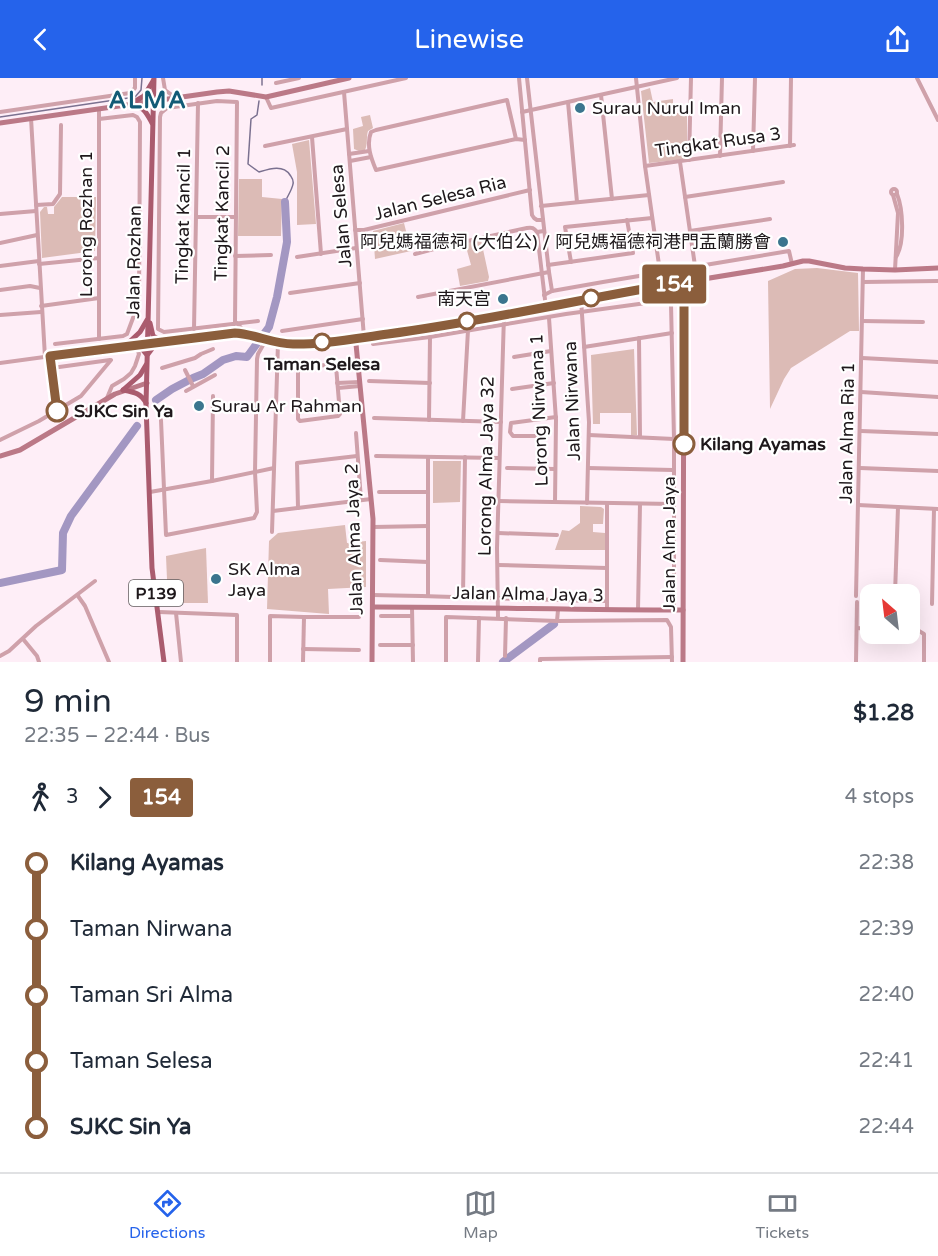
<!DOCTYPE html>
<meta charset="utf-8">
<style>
:root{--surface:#fff;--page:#f2f2f3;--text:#1f2937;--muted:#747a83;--line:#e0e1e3;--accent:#2563eb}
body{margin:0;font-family:"Varela Round","Noto Sans SC",sans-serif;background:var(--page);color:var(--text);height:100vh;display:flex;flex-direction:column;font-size:22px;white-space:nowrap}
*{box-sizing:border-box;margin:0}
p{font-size:20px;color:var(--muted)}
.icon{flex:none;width:33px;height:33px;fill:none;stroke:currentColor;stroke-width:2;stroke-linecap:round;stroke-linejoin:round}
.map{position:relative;height:584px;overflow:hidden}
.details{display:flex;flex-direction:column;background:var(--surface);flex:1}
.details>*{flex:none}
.badge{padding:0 12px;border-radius:4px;font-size:21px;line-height:39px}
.needle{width:39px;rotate:332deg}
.fabs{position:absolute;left:860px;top:506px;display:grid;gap:12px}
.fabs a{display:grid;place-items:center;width:60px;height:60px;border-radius:12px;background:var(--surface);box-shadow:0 6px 24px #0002;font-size:30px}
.map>.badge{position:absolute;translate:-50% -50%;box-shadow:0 0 0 3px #fff}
.legs{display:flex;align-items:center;gap:9px;height:66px;padding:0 24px;font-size:20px}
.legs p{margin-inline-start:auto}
.head{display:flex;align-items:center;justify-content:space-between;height:102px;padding:0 24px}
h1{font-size:33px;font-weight:600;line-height:45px}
ul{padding:0 24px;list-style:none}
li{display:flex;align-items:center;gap:21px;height:66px;font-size:22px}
li i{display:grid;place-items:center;width:9px;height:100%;margin:0 8px;background:currentColor}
li i::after{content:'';width:15px;height:15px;margin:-8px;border:4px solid;border-radius:50%;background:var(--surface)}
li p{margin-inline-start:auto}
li:first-child i{background:linear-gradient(#0000 50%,currentColor 0)}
li:last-child i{background:linear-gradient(currentColor 50%,#0000 0)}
header{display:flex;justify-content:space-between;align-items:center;height:78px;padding:0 24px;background:var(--accent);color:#fff;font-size:27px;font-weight:600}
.dock{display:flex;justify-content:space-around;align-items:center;height:84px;border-top:2px solid var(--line);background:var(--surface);font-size:16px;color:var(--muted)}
.dock a{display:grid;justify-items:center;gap:3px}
.dock .selected{color:var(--accent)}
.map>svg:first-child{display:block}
.green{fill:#dcbbb6}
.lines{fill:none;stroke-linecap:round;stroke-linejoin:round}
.stream{stroke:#7b7190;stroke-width:1.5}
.river{stroke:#a397c2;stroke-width:8}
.street{stroke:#cfa1aa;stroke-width:4}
.secondary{stroke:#bb7987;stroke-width:5}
.primary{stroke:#aa5b6e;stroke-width:5}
.line-1-casing{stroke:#fff;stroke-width:14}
.line-1{stroke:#8b5e3c;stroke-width:9}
.poi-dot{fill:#3b758e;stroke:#fff;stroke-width:2}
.stop-1-dot{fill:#fff;stroke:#8b5e3c;stroke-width:3}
.labels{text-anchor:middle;stroke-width:4.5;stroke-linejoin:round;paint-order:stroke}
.shield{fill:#fff;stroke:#625d5f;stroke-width:1.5}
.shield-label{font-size:16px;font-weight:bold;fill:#1e181b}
.poi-label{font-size:18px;fill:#1e181b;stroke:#fff;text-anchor:start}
.street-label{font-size:18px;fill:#1e181b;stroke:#fff}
.stop-label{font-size:18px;font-weight:bold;fill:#1e181b;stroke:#fff;text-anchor:start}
.district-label{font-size:24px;font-weight:bold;letter-spacing:1.5px;fill:#125b76;stroke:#fff}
</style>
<header><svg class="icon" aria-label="back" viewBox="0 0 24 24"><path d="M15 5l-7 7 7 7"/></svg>Linewise<svg class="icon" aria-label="share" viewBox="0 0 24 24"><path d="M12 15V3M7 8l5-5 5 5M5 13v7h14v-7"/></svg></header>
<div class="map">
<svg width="938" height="584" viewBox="0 0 938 584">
<rect width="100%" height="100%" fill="#feeef7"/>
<g class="green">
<polygon points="650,10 653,24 673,21 673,35 687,35 687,81 649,85 641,13"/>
<path d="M370,37L373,50L368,53C366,59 368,66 365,72L359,73L354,71L353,51L363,48L361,39Z"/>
<polygon points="309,62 316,146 297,147 297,94 292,66"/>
<polygon points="239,101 262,101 262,119 282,121 281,158 238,158"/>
<polygon points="62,119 96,119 95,173 42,180 40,134 44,129 47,129 48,136 54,136 54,129"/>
<polygon points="404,145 411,173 375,181 373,153"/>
<polygon points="481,162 489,199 488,203 460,208 457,191 471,187 465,165"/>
<polygon points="817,190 858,195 859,253 850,253 791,290 784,301 770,331 768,203 795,191"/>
<polygon points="634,271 637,357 631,357 631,335 600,335 600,346 593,346 591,277"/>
<polygon points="433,383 461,383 460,424 433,425"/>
<polygon points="580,428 601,429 604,431 603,446 593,446 593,454 605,455 605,472 555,472 562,452 569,453 580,445"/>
<polygon points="345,447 347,465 366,463 366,509 328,511 329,536 267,531 269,463 278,455"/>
<polygon points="206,470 208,525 168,525 166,478"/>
</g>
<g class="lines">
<g class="stream">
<polyline points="262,7 262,0"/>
<path d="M259,23L257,37L251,41L248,86L259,94C269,91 283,86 290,97C292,100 294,102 293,106C292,112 287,119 285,124"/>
<polyline points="0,39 135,19 141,12 142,0"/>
</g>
<g class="river">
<polyline points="156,322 172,311 193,300 203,296 223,282 236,278 247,279 269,249 277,219 287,164 285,124"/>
<polyline points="0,505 62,492 63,455 71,438 137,348"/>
<polyline points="503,584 554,546"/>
</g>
<g class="street">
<polyline points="163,0 165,12 176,20"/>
<polyline points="519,0 532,137 534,140 537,142 543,142"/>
<polyline points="527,0 549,194 552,213"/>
<polyline points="636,0 645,88 662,208"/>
<polyline points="917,0 938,42"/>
<polyline points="276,5 299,0"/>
<polyline points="344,14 364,259"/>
<polyline points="601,17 612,121"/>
<polyline points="266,19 271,30 406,0"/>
<polyline points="568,24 577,124"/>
<polyline points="0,34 130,15 135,10 135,0"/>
<polyline points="522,34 677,0"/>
<polyline points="31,40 45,279"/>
<polyline points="312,59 321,176"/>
<path d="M516,61L507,22L376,52L371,54C366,67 371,80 376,92L516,61L525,62"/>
<polyline points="265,68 347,51"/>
<polyline points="790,68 791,0"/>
<polyline points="753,73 755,0"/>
<polyline points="349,76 369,73"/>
<polyline points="720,78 722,0"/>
<polyline points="689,82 691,0"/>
<polyline points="350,83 371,79"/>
<polyline points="680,84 695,188"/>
<polyline points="645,88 794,67"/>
<circle cx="894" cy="114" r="3"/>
<polyline points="893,117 898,135 895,192"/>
<polyline points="685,119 783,104"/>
<polyline points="36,127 53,126 60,116 61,47"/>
<polyline points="541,128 649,117"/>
<polyline points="0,136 36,133"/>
<polyline points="196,139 236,139"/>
<polyline points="355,152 364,152 530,112"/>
<polyline points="690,153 770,141"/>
<polyline points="537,154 546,230"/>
<polyline points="0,165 37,157"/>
<path d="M415,176L449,167L527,150C532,149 534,150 537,154L544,153"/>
<polyline points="235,178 271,177"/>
<polyline points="297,179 356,170"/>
<path d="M896,179C905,165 903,131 897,116"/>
<polyline points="571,184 565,149 652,140"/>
<polyline points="39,186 99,180"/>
<polyline points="548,187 633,175 627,142"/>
<polyline points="0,188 39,183"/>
<polyline points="863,204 938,203"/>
<polyline points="0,212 30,208 40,210"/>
<polyline points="290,215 360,205"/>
<polyline points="544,217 552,213 603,204 789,173 792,186"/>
<polyline points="418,219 549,194"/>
<polyline points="581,221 589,344 587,425"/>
<polyline points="41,228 99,220"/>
<polyline points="0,237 41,234"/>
<polyline points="549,240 556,342 555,424"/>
<polyline points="862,243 923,244"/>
<polyline points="237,245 246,256"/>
<polyline points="235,246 237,24 217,23 167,30 161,35 160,39 158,251 164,254 258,243"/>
<polyline points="194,251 198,25"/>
<polyline points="282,253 363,241"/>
<polyline points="639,260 640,359"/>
<polyline points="99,261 99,31"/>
<polyline points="55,266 123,258 127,256 139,224 140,44 137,39 133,37 99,41"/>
<polyline points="373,266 430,259 566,236 668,222 671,226 674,361 674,532"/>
<polyline points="584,269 672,255"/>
<polyline points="50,278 58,333"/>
<polyline points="514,279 551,273"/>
<polyline points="862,280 938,284"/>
<polyline points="0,285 125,268 147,266"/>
<polygon points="334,286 336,288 340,336 338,338 300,343 298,341 298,292 300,290"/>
<polyline points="52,290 110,282"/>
<polyline points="162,290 195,280 201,276 213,271"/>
<polyline points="185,292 193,308"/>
<polyline points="369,303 430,305"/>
<polyline points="337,305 360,304"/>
<polyline points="338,310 360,308"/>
<polyline points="512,311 554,305"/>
<polyline points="186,313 215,297"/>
<polyline points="861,314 938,319"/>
<polyline points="107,320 112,308 124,301 131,295 135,288 139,276 138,273 132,268"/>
<polyline points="374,340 501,344"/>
<polyline points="161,342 166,457 254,440 257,434 255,394 257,281 258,276 266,262"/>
<polyline points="429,342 430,259"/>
<polyline points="463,343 468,252"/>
<polyline points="861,353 938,356"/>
<polyline points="356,355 361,422"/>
<polyline points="589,357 674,361"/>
<polyline points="539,358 513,358 510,354 511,345 556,339"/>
<polyline points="0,362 39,343 81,318 111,282"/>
<polyline points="376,378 499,380"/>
<polyline points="507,390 555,391"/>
<polyline points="588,390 673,392"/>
<polyline points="860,390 938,393"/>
<polyline points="212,403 213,318"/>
<polyline points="150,414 212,403 274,390"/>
<polyline points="379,414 428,414"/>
<polyline points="499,423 673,426"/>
<polyline points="607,425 607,532"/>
<polyline points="858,427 938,431"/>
<polyline points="298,430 297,385 357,378"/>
<polyline points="273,433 371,421"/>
<polyline points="373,449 428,448"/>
<polyline points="272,454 278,265"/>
<polyline points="498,455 557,457"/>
<polyline points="380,482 428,484"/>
<polyline points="498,487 607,490"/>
<polyline points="895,516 898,429"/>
<path d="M373,517C451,518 529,522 607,523"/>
<polyline points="78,518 85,528 109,584"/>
<polyline points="428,518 428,379"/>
<polyline points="856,518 863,191"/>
<polyline points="463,519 465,379"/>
<polyline points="932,526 934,431"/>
<polyline points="412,529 413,584"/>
<polyline points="638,532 640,426"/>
<polyline points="159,534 237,537 237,584"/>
<polyline points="176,535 181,584"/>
<polyline points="381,538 412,538"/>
<polyline points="498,540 497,470 504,237"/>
<polyline points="557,543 558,532"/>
<polyline points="857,550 870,551"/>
<polyline points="909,553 919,553 924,556 924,584"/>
<polyline points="23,561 37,578 39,584"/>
<polyline points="380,567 413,567"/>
<polyline points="303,571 359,572"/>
<polyline points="0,578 9,573 36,548 95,503"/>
<polyline points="505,578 506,540"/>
<polyline points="270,584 270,538 304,539 359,539"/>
<polyline points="303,584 304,539"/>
<polyline points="446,584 446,539 557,543 667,542 671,549 672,584"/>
<polyline points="478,584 479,540"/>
<polyline points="540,584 540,581 672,579"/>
<polyline points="856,584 857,524"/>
</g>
<g class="secondary">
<polyline points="0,45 217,14 229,13 266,19 349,0"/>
<polyline points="147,266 235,255 289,266 343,261 413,252 546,230 581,221 783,188 803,183 809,183 845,190 863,191 895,192 938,190"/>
<polyline points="356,266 373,441 372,584"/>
<polyline points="0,378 20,372 115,316 147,305"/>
<path d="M373,529C476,529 580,532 683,532"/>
<polyline points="683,584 684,204"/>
</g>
<g class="primary">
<polyline points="154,0 146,327 152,490 164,584"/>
<polyline points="129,27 144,18 153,3"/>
<path d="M129,27C144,29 145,32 152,45"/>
<polyline points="150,245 153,258 163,264"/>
<polyline points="136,267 142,271 147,277"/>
<polyline points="125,268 140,254 147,242"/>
<polyline points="148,276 154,268 163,264"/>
<polyline points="123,312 140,297 146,287"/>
<path d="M123,312C134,314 141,315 146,325"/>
</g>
</g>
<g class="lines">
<defs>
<path id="line-1" d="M57,333L50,278L235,255C255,256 273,266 293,266C323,267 358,260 388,256C487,243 585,220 684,204V366"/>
</defs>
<use href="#line-1" class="line-1-casing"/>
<use href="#line-1" class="line-1"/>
</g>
<g class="poi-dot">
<circle cx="580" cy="30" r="6"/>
<circle cx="783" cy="164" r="6"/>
<circle cx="503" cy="221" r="6"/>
<circle cx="199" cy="328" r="6"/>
<circle cx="216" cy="501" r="6"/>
</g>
<g class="stop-1-dot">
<circle cx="591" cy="220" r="8"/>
<circle cx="467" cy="243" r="8"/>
<circle cx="322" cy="264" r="8"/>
<circle cx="57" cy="333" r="10"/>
<circle cx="684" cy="366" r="10"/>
</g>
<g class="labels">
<rect class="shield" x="129" y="502" width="54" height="26" rx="4.5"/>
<g class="shield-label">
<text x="156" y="521">P139</text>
</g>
<g class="poi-label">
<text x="592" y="36">Surau Nurul Iman</text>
<text x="771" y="170" text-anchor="end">阿兒媽福德祠 (大伯公) / 阿兒媽福德祠港門盂蘭勝會</text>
<text x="491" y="227" text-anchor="end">南天宫</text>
<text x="211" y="334">Surau Ar Rahman</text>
<text x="228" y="497">SK Alma<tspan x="228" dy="21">Jaya</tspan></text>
</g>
<g class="street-label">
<text transform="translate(718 64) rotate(-8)" y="6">Tingkat Rusa 3</text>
<text transform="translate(440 120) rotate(-14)" y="6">Jalan Selesa Ria</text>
<text transform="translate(222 135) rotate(-89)" y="6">Tingkat Kancil 2</text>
<text transform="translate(183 138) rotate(-89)" y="6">Tingkat Kancil 1</text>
<text transform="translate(341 138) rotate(-95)" y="6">Jalan Selesa</text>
<text transform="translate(86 146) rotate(-90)" y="6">Lorong Rozhan 1</text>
<text transform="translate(134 184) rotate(-89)" y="6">Jalan Rozhan</text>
<text transform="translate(572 323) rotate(-92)" y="6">Jalan Nirwana</text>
<text transform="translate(539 332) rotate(-92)" y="6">Lorong Nirwana 1</text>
<text transform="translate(847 355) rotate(-89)" y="6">Jalan Alma Ria 1</text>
<text transform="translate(486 388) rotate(-89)" y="6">Lorong Alma Jaya 32</text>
<text transform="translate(354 461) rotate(-92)" y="6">Jalan Alma Jaya 2</text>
<text transform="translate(669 466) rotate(-90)" y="6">Jalan Alma Jaya</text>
<text transform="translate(528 516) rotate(1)" y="6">Jalan Alma Jaya 3</text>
</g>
<g class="stop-label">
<text x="322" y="292" text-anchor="middle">Taman Selesa</text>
<text x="74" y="339">SJKC Sin Ya</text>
<text x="700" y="372">Kilang Ayamas</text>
</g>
<g class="district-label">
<text x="148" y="30">ALMA</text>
</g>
</g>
</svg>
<div class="fabs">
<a><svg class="needle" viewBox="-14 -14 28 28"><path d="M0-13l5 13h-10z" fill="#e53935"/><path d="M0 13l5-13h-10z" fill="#747a83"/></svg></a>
</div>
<b class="badge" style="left:674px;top:206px;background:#8b5e3c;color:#fff">154</b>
</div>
<section class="details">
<div class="head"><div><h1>9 min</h1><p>22:35 – 22:44 · Bus</p></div><b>$1.28</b></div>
<div class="legs"><svg class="icon" aria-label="walk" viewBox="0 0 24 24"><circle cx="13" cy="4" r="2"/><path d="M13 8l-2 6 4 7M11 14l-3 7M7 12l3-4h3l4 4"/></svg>3<svg class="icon" aria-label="forward" viewBox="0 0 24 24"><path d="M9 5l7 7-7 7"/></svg><b class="badge" style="background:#8b5e3c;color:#fff">154</b><p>4 stops</p></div>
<ul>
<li><i style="color:#8b5e3c"></i><b>Kilang Ayamas</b><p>22:38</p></li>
<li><i style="color:#8b5e3c"></i><span>Taman Nirwana</span><p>22:39</p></li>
<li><i style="color:#8b5e3c"></i><span>Taman Sri Alma</span><p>22:40</p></li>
<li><i style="color:#8b5e3c"></i><span>Taman Selesa</span><p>22:41</p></li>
<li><i style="color:#8b5e3c"></i><b>SJKC Sin Ya</b><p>22:44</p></li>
</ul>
</section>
<nav class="dock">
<a class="selected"><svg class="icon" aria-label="directions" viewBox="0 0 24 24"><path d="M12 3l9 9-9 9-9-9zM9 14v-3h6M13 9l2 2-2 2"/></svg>Directions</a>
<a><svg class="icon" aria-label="map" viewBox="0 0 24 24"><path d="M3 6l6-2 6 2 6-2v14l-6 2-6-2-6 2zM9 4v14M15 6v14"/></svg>Map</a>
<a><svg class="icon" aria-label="tickets" viewBox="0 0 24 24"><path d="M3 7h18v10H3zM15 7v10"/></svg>Tickets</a>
</nav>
